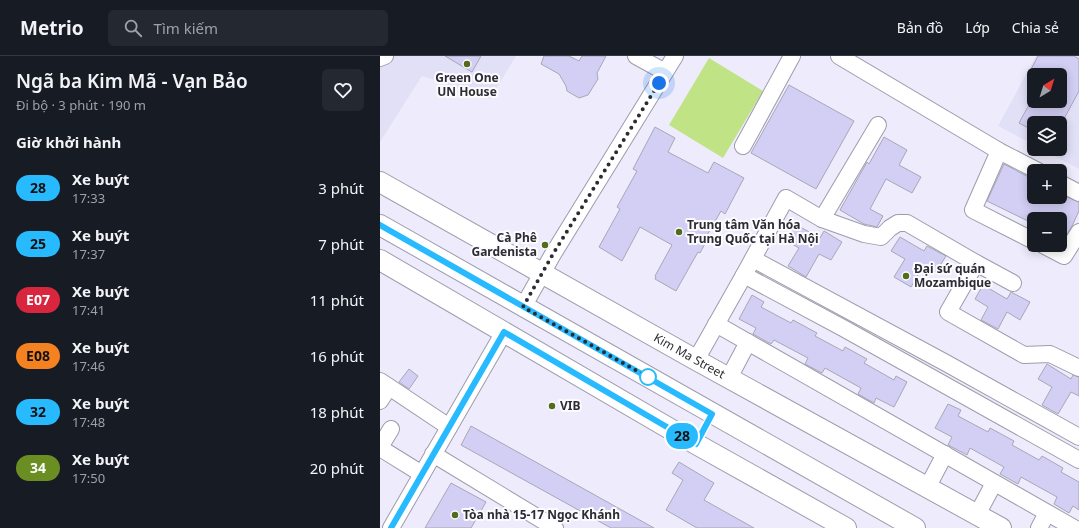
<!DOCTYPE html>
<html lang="vi">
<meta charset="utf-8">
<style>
:root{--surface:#171b24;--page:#242831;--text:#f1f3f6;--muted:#9ea1a6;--line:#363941}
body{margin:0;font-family:"Noto Sans",sans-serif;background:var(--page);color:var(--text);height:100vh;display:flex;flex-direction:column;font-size:15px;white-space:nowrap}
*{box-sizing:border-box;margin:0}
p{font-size:13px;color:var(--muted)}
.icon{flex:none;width:22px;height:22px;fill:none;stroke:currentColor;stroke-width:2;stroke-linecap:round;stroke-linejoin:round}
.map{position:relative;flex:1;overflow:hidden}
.drawer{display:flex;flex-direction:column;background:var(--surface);width:380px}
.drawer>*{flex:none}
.badge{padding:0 8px;border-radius:13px;font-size:14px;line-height:26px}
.needle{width:26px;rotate:38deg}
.buttons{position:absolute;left:647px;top:12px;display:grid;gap:8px}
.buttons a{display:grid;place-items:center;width:40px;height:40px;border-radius:6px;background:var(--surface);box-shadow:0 2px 10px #0003;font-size:20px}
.you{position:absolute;width:20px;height:20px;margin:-10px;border:3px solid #fff;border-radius:50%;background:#1a73e8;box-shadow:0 0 0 6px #1a73e833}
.map>.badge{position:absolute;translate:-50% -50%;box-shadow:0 0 0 2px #fff}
h2{padding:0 16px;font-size:15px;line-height:36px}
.round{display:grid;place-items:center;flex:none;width:42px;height:42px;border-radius:6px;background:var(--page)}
.head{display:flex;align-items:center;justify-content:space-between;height:68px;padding:0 16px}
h1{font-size:19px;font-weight:600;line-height:30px}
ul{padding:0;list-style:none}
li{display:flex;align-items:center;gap:12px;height:56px;padding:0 16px}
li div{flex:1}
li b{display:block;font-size:15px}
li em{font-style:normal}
li .badge{min-width:44px;font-weight:700;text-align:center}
header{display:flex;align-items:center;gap:24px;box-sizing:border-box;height:56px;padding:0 20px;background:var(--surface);border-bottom:1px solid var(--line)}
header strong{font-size:19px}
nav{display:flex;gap:22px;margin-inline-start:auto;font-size:14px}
.search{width:280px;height:36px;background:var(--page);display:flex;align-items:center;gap:10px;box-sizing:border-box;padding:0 14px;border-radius:6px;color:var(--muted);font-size:15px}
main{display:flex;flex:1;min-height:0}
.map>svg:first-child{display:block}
.built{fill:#e2e0f7;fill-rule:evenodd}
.green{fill:#c0e386}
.building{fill:#d2cef4;stroke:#a8a7b6}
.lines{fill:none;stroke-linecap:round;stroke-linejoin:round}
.minor-casing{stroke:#9d9cab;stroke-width:18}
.major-casing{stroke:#9d9cab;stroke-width:22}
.minor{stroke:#fff;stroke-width:16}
.major{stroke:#fff;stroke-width:20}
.line-casing{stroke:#fff;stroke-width:9}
.line{stroke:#27baff;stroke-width:6}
.walk{stroke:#2d2c32;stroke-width:4;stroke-dasharray:0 7.2}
.poi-dot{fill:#526b1c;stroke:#fcfbff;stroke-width:1.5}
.stop-dot{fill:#fff;stroke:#27baff;stroke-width:2}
.labels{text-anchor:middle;stroke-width:4;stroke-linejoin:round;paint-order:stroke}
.poi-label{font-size:12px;font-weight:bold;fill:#2d2c32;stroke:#fcfbff;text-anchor:start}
.street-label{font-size:12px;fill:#2d2c32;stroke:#fcfbff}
</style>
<header>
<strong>Metrio</strong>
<div class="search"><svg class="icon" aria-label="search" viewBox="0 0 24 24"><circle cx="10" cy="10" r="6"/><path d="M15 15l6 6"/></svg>Tìm kiếm</div>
<nav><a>Bản đồ</a><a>Lớp</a><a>Chia sẻ</a></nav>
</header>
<main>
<section class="drawer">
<div class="head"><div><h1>Ngã ba Kim Mã - Vạn Bảo</h1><p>Đi bộ · 3 phút · 190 m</p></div><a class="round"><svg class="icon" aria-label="heart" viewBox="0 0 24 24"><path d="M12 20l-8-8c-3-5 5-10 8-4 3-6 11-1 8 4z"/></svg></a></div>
<h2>Giờ khởi hành</h2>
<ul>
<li><span class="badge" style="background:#27baff;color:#111">28</span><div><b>Xe buýt</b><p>17:33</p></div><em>3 phút</em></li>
<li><span class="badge" style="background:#27baff;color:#111">25</span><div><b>Xe buýt</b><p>17:37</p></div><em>7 phút</em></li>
<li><span class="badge" style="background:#d7263d;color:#fff">E07</span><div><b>Xe buýt</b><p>17:41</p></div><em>11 phút</em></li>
<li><span class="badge" style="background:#f58220;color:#111">E08</span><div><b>Xe buýt</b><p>17:46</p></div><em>16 phút</em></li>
<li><span class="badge" style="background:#27baff;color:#111">32</span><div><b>Xe buýt</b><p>17:48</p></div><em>18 phút</em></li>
<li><span class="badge" style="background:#6b8e23;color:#fff">34</span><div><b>Xe buýt</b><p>17:50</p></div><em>20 phút</em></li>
</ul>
</section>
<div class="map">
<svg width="699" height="472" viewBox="0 0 699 472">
<rect width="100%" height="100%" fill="#eeecfc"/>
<g class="built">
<polygon points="0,0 136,0 110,43 42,20 0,86"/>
<path d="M656,0H699V113L661,93H680V67H654V89L618,70ZM654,19H680V45H654Z"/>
</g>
<polygon class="green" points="329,2 383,35 343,102 289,69"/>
<g class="building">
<polygon points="65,0 101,0 92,16"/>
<polygon points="164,0 189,0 199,5 202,0 226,0 217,17 218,23 208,39 199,42 187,35 186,30 179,18 161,8"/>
<polygon points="658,0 694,0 699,3 699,35 680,70 680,67 654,67 654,75 639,67 651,45 680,45 680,19 648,19"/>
<polygon points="409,29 474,65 436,133 371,97"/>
<polygon points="275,71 295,82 288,96 328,117 334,106 364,122 345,158 341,155 326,181 328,182 320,197 318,196 296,235 275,223 276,221 275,220 292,189 260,171 242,205 219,191 240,153 237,151 257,115 253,113"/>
<polygon points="504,81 527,94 519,109 541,121 532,137 506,123 490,153 503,160 497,171 484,168 460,154 487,106 489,108"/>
<polygon points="624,108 654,124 654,141 680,141 680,138 699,146 699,155 692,170 681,188 680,163 654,163 654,168 607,145"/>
<polygon points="415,168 440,182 444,175 462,186 451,204 439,198 426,221 408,210 419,192 405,184"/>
<polygon points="520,181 544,195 547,190 566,200 556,216 544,209 531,231 514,221 525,203 511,195"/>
<polygon points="603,229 627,243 631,236 650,246 640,264 627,256 618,273 601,264 608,251 595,243"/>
<polygon points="372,239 384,246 381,251 411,267 413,264 437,277 435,280 463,295 465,291 487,303 484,307 514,324 516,320 527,326 514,351 496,342 494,347 478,338 481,332 445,312 442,317 425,308 428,302 394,284 391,288 373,278 376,272 359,263"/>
<polygon points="667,308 691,323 693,319 699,321 699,340 691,336 678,358 662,349 672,331 658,323"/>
<polygon points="29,313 38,320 29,333 19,326"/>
<polygon points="568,348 581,354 578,360 608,376 610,372 634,385 632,389 659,404 662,400 683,412 681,416 699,426 699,454 693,450 689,457 674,448 677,441 641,421 638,428 620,418 624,411 590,392 587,399 568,389 572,381 555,372"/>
<polygon points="91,370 274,472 231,472 81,389"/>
<polygon points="299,406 334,427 324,444 374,472 317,472 286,454 303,424 292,417"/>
<polygon points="71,427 106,446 91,472 45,472"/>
</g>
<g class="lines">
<defs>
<g id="minor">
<polyline points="256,0 285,16"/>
<polyline points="459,0 619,95 658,115"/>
<polyline points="0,2 5,0"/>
<polyline points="363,90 412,0"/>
<polyline points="619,95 593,154 654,185"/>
<polyline points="680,127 699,137"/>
<polyline points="442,163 498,69"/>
<polyline points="663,189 684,200 699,176"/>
<polyline points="373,203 566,307 699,381"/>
<polyline points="596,207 633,227"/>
<polyline points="364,219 463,272 699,404"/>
<polyline points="143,251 173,198 295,0"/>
<polyline points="336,268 694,472"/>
<polyline points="316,304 364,219 406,142 442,163 484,178 501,181 510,172 518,167 527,167 596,207 568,256 644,299 670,298 699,312"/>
<polyline points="349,322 368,286"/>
<polyline points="0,325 69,371"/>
<polyline points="0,345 9,331"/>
<polyline points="0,391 11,373"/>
<polyline points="0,392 42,418"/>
<polyline points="53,398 175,472"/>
<polyline points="547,432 565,398"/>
<polyline points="597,459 614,427"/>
<polyline points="11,472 124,276"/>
<polyline points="659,472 667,457"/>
</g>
<g id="major">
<path id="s1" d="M0,126L316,304L621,472"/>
<polyline points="0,169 535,472"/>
<polyline points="0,204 316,388 466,472"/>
</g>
</defs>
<use href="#minor" class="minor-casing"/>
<use href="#major" class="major-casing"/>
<use href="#minor" class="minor"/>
<use href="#major" class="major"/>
</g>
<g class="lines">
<defs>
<polyline id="line" points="0,169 332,358 316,388 124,276 11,472"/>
</defs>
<use href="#line" class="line-casing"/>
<use href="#line" class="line"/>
<polyline class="walk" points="268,321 143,251 173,198 279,27"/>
</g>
<g class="poi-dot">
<circle cx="87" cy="8" r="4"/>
<circle cx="299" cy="176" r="4"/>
<circle cx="165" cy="189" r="4"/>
<circle cx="526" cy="220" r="4"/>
<circle cx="172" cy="350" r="4"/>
<circle cx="75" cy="459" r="4"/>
</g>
<circle class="stop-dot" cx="268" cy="321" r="8"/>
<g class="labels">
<g class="poi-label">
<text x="87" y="26" text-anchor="middle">Green One<tspan x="87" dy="14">UN House</tspan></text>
<text x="307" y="173">Trung tâm Văn hóa<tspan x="307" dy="14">Trung Quốc tại Hà Nội</tspan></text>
<text x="157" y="186" text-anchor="end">Cà Phê<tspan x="157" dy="14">Gardenista</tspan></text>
<text x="534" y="217">Đại sứ quán<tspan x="534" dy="14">Mozambique</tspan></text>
<text x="180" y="354">VIB</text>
<text x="83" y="463">Tòa nhà 15-17 Ngọc Khánh</text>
</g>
<g class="street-label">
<text dy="4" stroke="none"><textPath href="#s1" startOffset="355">Kim Ma Street</textPath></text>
</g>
</g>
</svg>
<div class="buttons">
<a><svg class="needle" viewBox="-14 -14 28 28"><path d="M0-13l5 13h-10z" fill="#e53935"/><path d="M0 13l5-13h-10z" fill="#9ea1a6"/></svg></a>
<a><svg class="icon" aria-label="layers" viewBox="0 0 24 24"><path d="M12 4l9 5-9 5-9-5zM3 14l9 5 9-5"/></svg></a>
<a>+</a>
<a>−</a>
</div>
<div class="you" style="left:279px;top:27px"></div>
<b class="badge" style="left:302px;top:380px;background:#27baff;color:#111">28</b>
</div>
</main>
